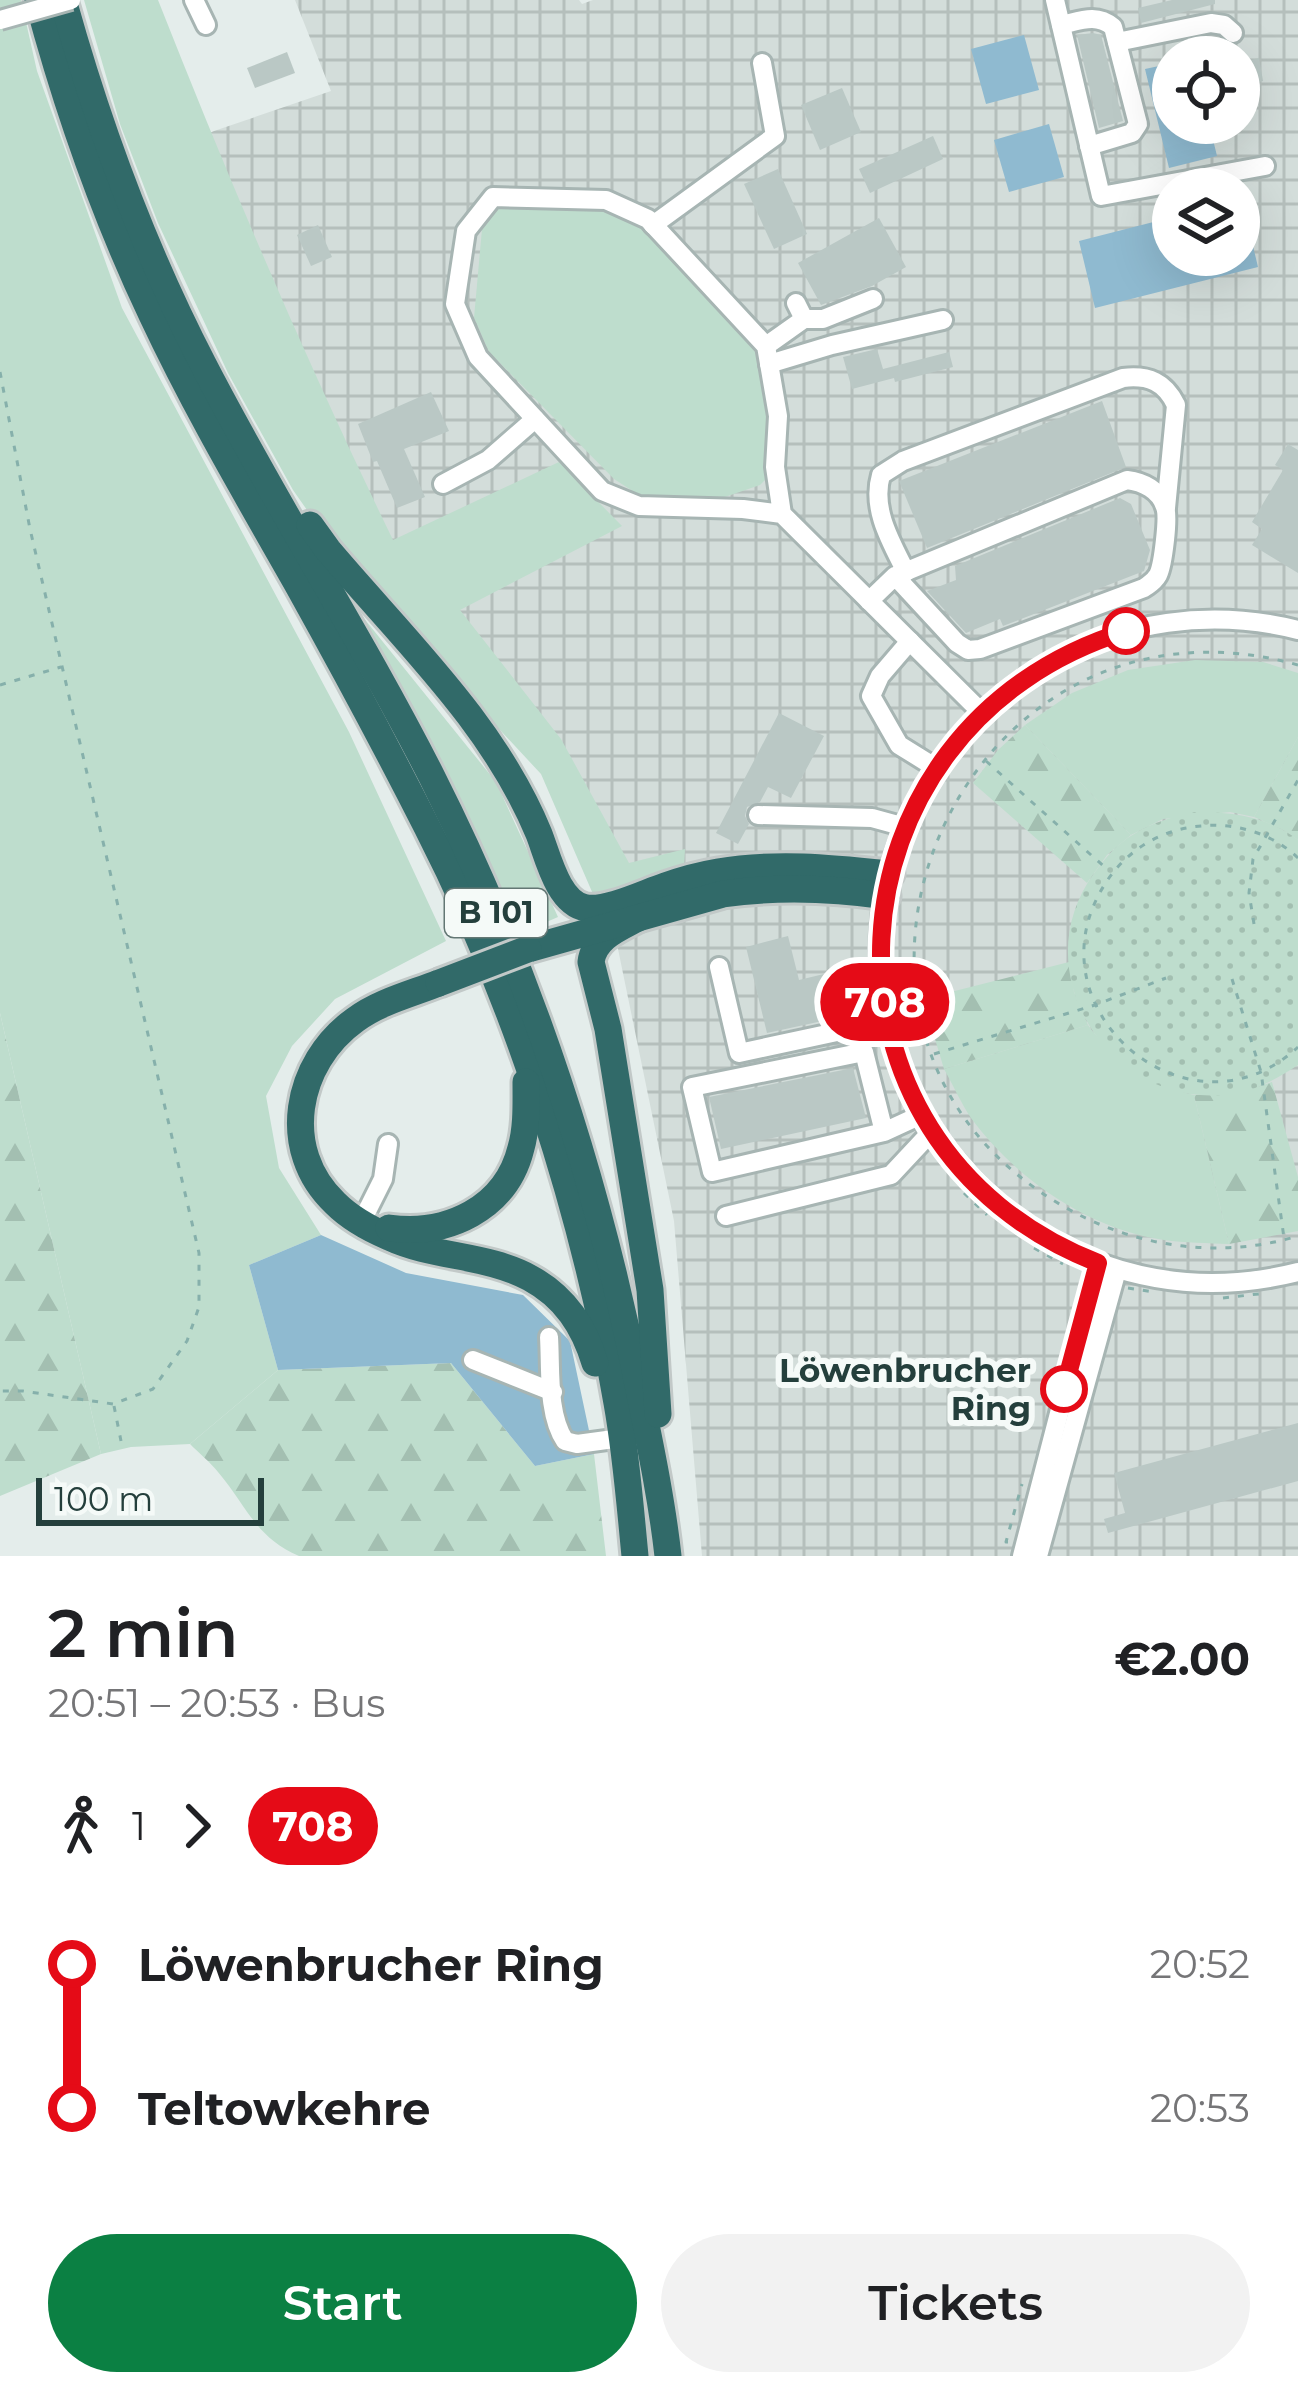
<!DOCTYPE html>
<meta charset="utf-8">
<style>
:root{--surface:#fff;--page:#f2f2f2;--text:#202124;--muted:#757577;--accent:#0b8043}
body{margin:0;font-family:Montserrat,sans-serif;background:var(--page);color:var(--text);height:100vh;display:flex;flex-direction:column;font-size:45px;white-space:nowrap}
*{box-sizing:border-box;margin:0}
p{font-size:39px;color:var(--muted)}
.icon{flex:none;width:66px;height:66px;fill:none;stroke:currentColor;stroke-width:2;stroke-linecap:round;stroke-linejoin:round}
.map{position:relative;height:1556px;overflow:hidden}
.drawer{display:flex;flex-direction:column;background:var(--surface);flex:1}
.drawer>*{flex:none}
.badge{padding:0 24px;border-radius:39px;font-size:42px;line-height:78px}
.fabs{position:absolute;left:1152px;top:36px;display:grid;gap:24px}
.fabs a{display:grid;place-items:center;width:108px;height:108px;border-radius:50%;background:var(--surface);box-shadow:0 12px 48px #0002;font-size:60px}
.scale{position:absolute;left:36px;bottom:30px;width:228px;box-sizing:border-box;padding-left:12px;border:6px solid #243f3c;border-top:0;font-size:33px;line-height:42px;white-space:nowrap;color:#243f3c;-webkit-text-stroke:9px #f5faf8;paint-order:stroke}
.map>.badge{position:absolute;translate:-50% -50%;box-shadow:0 0 0 6px #fff}
.legs{display:flex;align-items:center;gap:18px;height:132px;padding:0 48px;font-size:39px}
.legs p{margin-inline-start:auto}
.headline{display:flex;align-items:center;justify-content:space-between;height:204px;padding:0 48px}
h1{font-size:66px;font-weight:600;line-height:90px}
.action{display:flex;gap:24px;margin-top:auto;padding:24px 48px}
.action a{flex:1;height:138px;border-radius:72px;background:var(--accent);color:#fff;font-size:48px;font-weight:600;line-height:138px;text-align:center}
.action a+a{background:var(--page);color:var(--text)}
ul{padding:0 48px;list-style:none}
li{display:flex;align-items:center;gap:42px;height:144px;font-size:45px}
li i{display:grid;place-items:center;width:18px;height:100%;margin:0 15px;background:currentColor}
li i::after{content:'';width:30px;height:30px;margin:-15px;border:9px solid;border-radius:50%;background:var(--surface)}
li p{margin-inline-start:auto}
li:first-child i{background:linear-gradient(#0000 50%,currentColor 0)}
li:last-child i{background:linear-gradient(currentColor 50%,#0000 0)}
.map>svg:first-child{display:block}
.industrial{fill:url(#industrial-grid);fill-rule:evenodd}
.grass{fill:#beddcd}
.forest{fill:url(#forest-firs)}
.park{fill:url(#park-dots)}
.water{fill:#8fbad0}
.building{fill:#bac8c5}
.lines{fill:none;stroke-linecap:round;stroke-linejoin:round}
.minor-casing{stroke:#a7b5b3;stroke-width:24}
.highway-casing{stroke:#c2c9c8;stroke-width:33}
.path{stroke:#86b0ab;stroke-width:3;stroke-dasharray:6 9;stroke-linecap:butt}
.minor{stroke:#fff;stroke-width:18}
.highway{stroke:#316a69;stroke-width:27}
.minor-bridge-casing{stroke:#a7b5b3;stroke-width:24;stroke-linecap:butt}
.highway-bridge-casing{stroke:#c2c9c8;stroke-width:33;stroke-linecap:butt}
.minor-bridge{stroke:#fff;stroke-width:18}
.highway-bridge{stroke:#316a69;stroke-width:27}
.line-1-casing{stroke:#fff;stroke-width:27}
.line-1{stroke:#e50b17;stroke-width:18}
.stop-1-dot{fill:#fff;stroke:#e50b17;stroke-width:6}
.labels{text-anchor:middle;stroke-width:12;stroke-linejoin:round;paint-order:stroke}
.shield{fill:#f5faf8;stroke:#637774;stroke-width:3}
.shield-label{font-size:30px;font-weight:bold;fill:#243f3c}
.stop-label{font-size:33px;font-weight:bold;fill:#243f3c;stroke:#f5faf8;text-anchor:end}
</style>
<div class="map">
<svg width="1298" height="1556" viewBox="0 0 1298 1556">
<defs>
<pattern id="industrial-grid" width="8" height="8" patternUnits="userSpaceOnUse" patternTransform="scale(3)"><rect width="8" height="8" fill="#d3ddda"/><path d="M0 4h8M4 0v8" fill="none" stroke="#b5bfbc"/></pattern>
<pattern id="forest-firs" width="22" height="20" patternUnits="userSpaceOnUse" patternTransform="scale(3)"><rect width="22" height="20" fill="#beddcd"/><path d="M5 1l3.5 6h-7zM16 11l3.5 6h-7z" fill="#a3bfb1"/></pattern>
<pattern id="park-dots" width="8" height="8" patternUnits="userSpaceOnUse" patternTransform="scale(3)"><rect width="8" height="8" fill="#beddcd"/><path d="M2 2h.1M6 6h.1" fill="none" stroke="#a3bfb1" stroke-width="1.8" stroke-linecap="round"/></pattern>
</defs>
<rect width="100%" height="100%" fill="#e4edeb"/>
<path class="industrial" d="M295,0H579L582,4L593,0H1298V1556H702L674,1221L611,915L552,774L412,621L154,158L214,131L331,91ZM1173,57H1239V123H1173ZM1173,189H1239V255H1173Z"/>
<g class="grass">
<polygon points="0,0 21,0 37,71 122,308 349,732 446,941 335,999 292,1046 266,1096 279,1168 321,1235 249,1265 278,1370 190,1444 131,1447 101,1454 0,1013"/>
<path d="M84,0H158C230,183 307,363 393,540L559,462L622,526L460,610L561,739L629,863L685,849L684,868L596,901L541,774L368,588L328,540L293,490L228,373L158,223L120,124Z"/>
<polygon points="514,206 609,210 636,221 756,349 764,383 770,450 768,477 760,485 725,497 642,497 614,479 489,352 474,318 482,229 495,209"/>
<polygon points="358,611 496,782 558,917 521,933 463,804"/>
<polygon points="1195,660 1263,662 1298,673 1298,737 1254,817 1230,812 1163,819 1131,835 1025,725 1072,693 1128,670"/>
<path d="M1088,1025C1109,1055 1158,1087 1194,1095L1229,1244C1208,1243 1185,1243 1164,1240C1088,1229 1016,1179 971,1118C961,1103 953,1085 944,1069Z"/>
</g>
<g class="forest">
<polygon points="1025,725 1131,835 1107,855 1087,883 973,783 998,750"/>
<polygon points="1298,737 1298,840 1283,830 1254,817"/>
<polygon points="1069,962 1074,992 1088,1025 944,1069 923,999"/>
<polygon points="0,1013 101,1454 0,1496"/>
<path d="M1272,1082L1298,1177V1231L1229,1244L1194,1095C1223,1095 1245,1092 1272,1082Z"/>
<path d="M451,1363L535,1466L594,1454L606,1556H299C255,1537 247,1506 218,1472C210,1462 199,1453 190,1444L278,1370Z"/>
</g>
<path class="park" d="M1194,812C1233,812 1267,816 1298,840V1065C1282,1075 1267,1085 1249,1090C1123,1126 1016,978 1095,872C1106,857 1118,843 1134,834C1153,822 1173,817 1194,812Z"/>
<g class="water">
<polygon points="1024,35 1039,90 986,104 971,49"/>
<polygon points="1173,63 1173,123 1209,123 1217,156 1169,168 1145,69"/>
<polygon points="1049,124 1064,177 1009,192 994,140"/>
<polygon points="1242,200 1258,267 1095,308 1079,241 1173,217 1173,255 1239,255 1239,201"/>
<polygon points="321,1235 406,1273 523,1295 570,1341 594,1454 535,1466 451,1363 278,1370 249,1265"/>
</g>
<g class="building">
<polygon points="1172,0 1215,0 1215,4 1141,23 1138,8"/>
<polygon points="1093,33 1101,35 1123,121 1099,128 1077,35"/>
<polygon points="287,52 295,73 255,88 247,68"/>
<polygon points="1259,58 1263,81 1239,87 1239,63"/>
<polygon points="842,88 861,132 820,150 801,105"/>
<polygon points="933,136 943,159 870,193 859,169"/>
<polygon points="778,169 807,234 774,249 744,184"/>
<polygon points="879,218 906,267 872,286 821,305 798,263"/>
<polygon points="318,225 332,257 311,266 297,235"/>
<polygon points="877,349 883,369 949,352 953,367 895,382 894,378 852,389 843,357"/>
<polygon points="431,392 449,431 404,449 425,497 397,508 377,461 373,462 358,424"/>
<polygon points="1102,401 1126,467 927,548 899,481"/>
<polygon points="1288,444 1298,450 1298,573 1252,545 1262,529 1252,522 1283,470 1275,465"/>
<polygon points="1120,498 1131,504 1150,550 1144,571 1003,626 1000,619 966,633 927,591 956,580 955,566"/>
<polygon points="779,713 824,736 791,798 768,787 760,802 747,807 745,816 749,824 738,844 716,833"/>
<polygon points="788,936 799,980 828,973 831,982 827,992 821,994 827,1020 767,1033 746,947"/>
<polygon points="853,1068 866,1118 721,1149 709,1097"/>
<polygon points="1298,1423 1298,1481 1108,1533 1104,1519 1125,1513 1114,1473"/>
</g>
<g class="lines">
<defs>
<g id="minor">
<polyline points="194,0 206,25"/>
<polyline points="1055,0 1101,196 1265,166"/>
<path d="M1061,25C1080,21 1096,13 1113,27L1138,124L1132,133L1089,146"/>
<polyline points="1117,42 1211,23 1224,25 1233,33"/>
<polyline points="653,225 775,136 762,63"/>
<polyline points="804,319 823,319 873,299"/>
<polyline points="766,346 804,319 796,303"/>
<polyline points="769,364 832,345 943,320"/>
<polyline points="443,484 488,460 535,419"/>
<polyline points="782,514 743,509 639,506 602,491 478,357 455,304 466,231 493,197 606,200 648,219 766,346 778,416 775,467 782,514 982,713"/>
<path d="M906,572C891,542 871,509 881,475L903,461L1123,378C1149,375 1165,382 1176,405L1166,508"/>
<path d="M869,601L895,576L1127,480C1143,482 1160,490 1165,507C1169,517 1163,565 1158,575C1154,582 1151,583 1144,588L980,649L968,650L957,643L895,576"/>
<path d="M1298,630C1211,608 1121,621 1044,666C992,696 949,742 920,795C782,1052 1018,1343 1298,1272"/>
<polyline points="910,641 880,676 871,696 899,745 936,768"/>
<polyline points="758,815 872,818 905,827"/>
<polyline points="719,967 739,1053 888,1021"/>
<polyline points="840,992 850,1029"/>
<polyline points="884,1132 864,1052 692,1087 712,1172 884,1132 923,1114"/>
<polyline points="726,1216 891,1175 933,1130"/>
<polyline points="361,1223 383,1179 388,1144"/>
<path d="M549,1337C551,1369 547,1414 565,1441L577,1444L614,1439"/>
<polyline points="473,1360 553,1392"/>
<polyline points="1022,1556 1098,1263"/>
<polyline points="1038,1556 1117,1270"/>
</g>
<g id="highway">
<path d="M38,0C67,108 104,214 152,315C196,409 248,497 299,587C343,666 386,746 427,827C516,1001 584,1211 617,1403C626,1453 630,1505 635,1556"/>
<path d="M63,0C98,126 143,248 203,364C275,504 361,637 432,777C531,973 598,1180 640,1395C651,1449 662,1502 668,1556"/>
<path d="M310,525L328,550C404,640 494,724 539,834C548,857 558,903 586,908C608,911 644,893 665,886C682,880 700,875 718,872C777,862 832,868 890,874"/>
<path d="M640,917C620,928 594,937 591,962L608,1029L650,1290L658,1414"/>
<path d="M528,949L723,894C778,886 831,888 886,896"/>
<path d="M439,983C411,994 379,1002 355,1020C295,1063 279,1150 335,1203C350,1218 370,1229 389,1237C434,1258 486,1254 530,1278C565,1297 584,1326 595,1363"/>
<path d="M389,1228C447,1236 506,1209 521,1148C527,1127 526,1104 526,1082"/>
</g>
</defs>
<use href="#minor" class="minor-casing"/>
<use href="#highway" class="highway-casing"/>
<g class="path">
<polyline points="0,372 30,529 199,1253 199,1307 187,1341 153,1389 113,1404 23,1391 0,1391"/>
<path d="M1298,665C956,569 758,1039 1070,1210C1139,1248 1222,1259 1298,1236"/>
<polyline points="0,685 61,667"/>
<polyline points="986,761 1109,871"/>
<path d="M1298,858C1269,830 1226,820 1187,828C1153,834 1123,855 1105,884C1025,1009 1190,1148 1298,1047"/>
<polyline points="1254,924 1249,893 1253,859 1298,780"/>
<polyline points="1232,979 1261,1072 1284,1238"/>
<polyline points="934,1054 1095,1005 1166,978"/>
<polyline points="964,1193 987,1215"/>
<polyline points="1034,1248 1063,1264"/>
<polyline points="1128,1288 1154,1292"/>
<polyline points="1223,1298 1267,1293"/>
<polyline points="114,1406 121,1441"/>
<polyline points="1008,1542 1006,1542 1022,1484"/>
</g>
<use href="#minor" class="minor"/>
<use href="#highway" class="highway"/>
<defs>
<polyline id="minor-bridge" points="0,20 71,0"/>
<polyline id="highway-bridge" points="439,983 528,949"/>
</defs>
<use href="#minor-bridge" class="minor-bridge-casing"/>
<use href="#highway-bridge" class="highway-bridge-casing"/>
<use href="#minor-bridge" class="minor-bridge"/>
<use href="#highway-bridge" class="highway-bridge"/>
</g>
<g class="lines">
<defs>
<path id="line-1" d="M1064,1389L1098,1263C793,1144 816,727 1126,631"/>
</defs>
<use href="#line-1" class="line-1-casing"/>
<use href="#line-1" class="line-1"/>
</g>
<g class="stop-1-dot">
<circle cx="1126" cy="631" r="21"/>
<circle cx="1064" cy="1389" r="21"/>
</g>
<g class="labels">
<rect class="shield" x="445" y="889" width="102" height="48" rx="9"/>
<g class="shield-label">
<text x="496" y="923">B 101</text>
</g>
<g class="stop-label">
<text x="1031" y="1382">Löwenbrucher<tspan x="1031" dy="38">Ring</tspan></text>
</g>
</g>
</svg>
<div class="fabs">
<a><svg class="icon" aria-label="locate" viewBox="0 0 24 24"><circle cx="12" cy="12" r="6"/><path d="M12 2v4M12 18v4M2 12h4M18 12h4"/></svg></a>
<a><svg class="icon" aria-label="layers" viewBox="0 0 24 24"><path d="M12 4l9 5-9 5-9-5zM3 14l9 5 9-5"/></svg></a>
</div>
<div class="scale">100 m</div>
<b class="badge" style="left:885px;top:1002px;background:#e50b17;color:#fff">708</b>
</div>
<section class="drawer">
<div class="headline"><div><h1>2 min</h1><p>20:51 – 20:53 · Bus</p></div><b>€2.00</b></div>
<div class="legs"><svg class="icon" aria-label="walk" viewBox="0 0 24 24"><circle cx="13" cy="4" r="2"/><path d="M13 8l-2 6 4 7M11 14l-3 7M7 12l3-4h3l4 4"/></svg>1<svg class="icon" aria-label="forward" viewBox="0 0 24 24"><path d="M9 5l7 7-7 7"/></svg><b class="badge" style="background:#e50b17;color:#fff">708</b></div>
<ul>
<li><i style="color:#e50b17"></i><b>Löwenbrucher Ring</b><p>20:52</p></li>
<li><i style="color:#e50b17"></i><b>Teltowkehre</b><p>20:53</p></li>
</ul>
<div class="action"><a>Start</a><a>Tickets</a></div>
</section>
